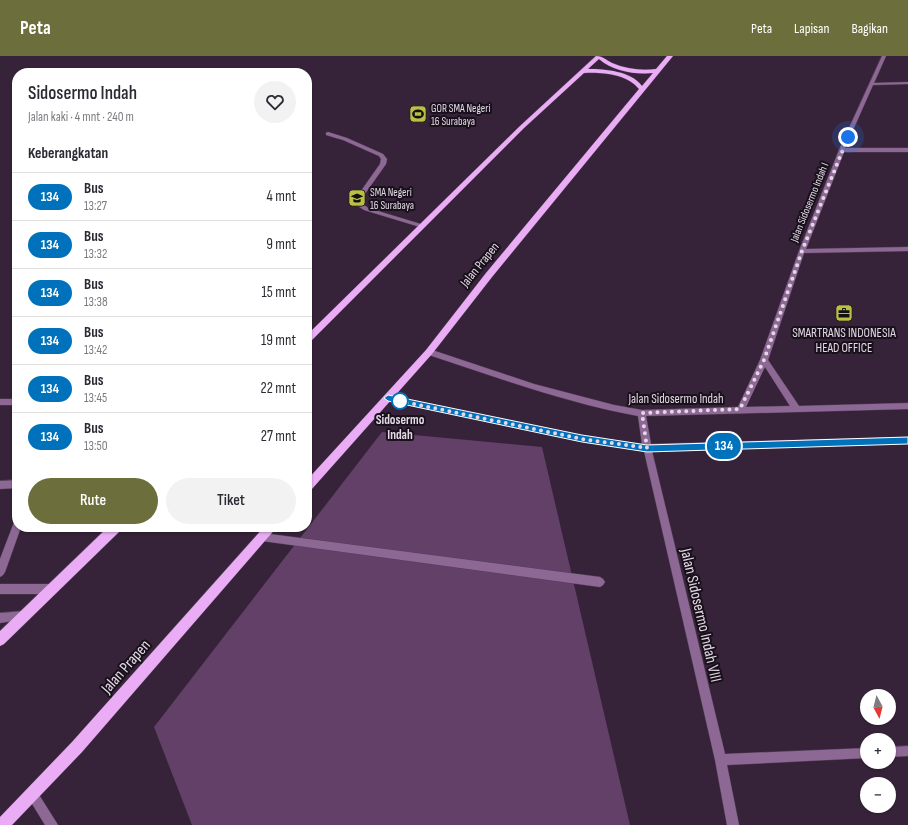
<!DOCTYPE html>
<html lang="id">
<meta charset="utf-8">
<style>
:root{--surface:#fff;--page:#f2f2f3;--text:#2b2b33;--muted:#7c7c81;--line:#e1e1e2;--accent:#6c6e3b}
body{margin:0;font-family:"Sofia Sans Condensed",sans-serif;background:var(--page);color:var(--text);height:100vh;display:flex;flex-direction:column;font-size:15px;white-space:nowrap}
*{box-sizing:border-box;margin:0}
p{font-size:13px;color:var(--muted)}
.icon{flex:none;width:22px;height:22px;fill:none;stroke:currentColor;stroke-width:2;stroke-linecap:round;stroke-linejoin:round}
.map{position:relative;flex:1;overflow:hidden}
.sheet{position:absolute;left:12px;top:12px;width:300px;height:464px;display:flex;flex-direction:column;background:var(--surface);border-radius:16px;box-shadow:0 1px 3px #0004}
.sheet>*{flex:none}
.badge{padding:0 8px;border-radius:13px;font-size:14px;line-height:26px}
.needle{width:26px;rotate:173deg}
.buttons{position:absolute;left:860px;top:633px;display:grid;gap:8px}
.buttons a{display:grid;place-items:center;width:36px;height:36px;border-radius:50%;background:var(--surface);box-shadow:0 1px 3px #0004;font-size:20px}
.you{position:absolute;width:20px;height:20px;margin:-10px;border:3px solid #fff;border-radius:50%;background:#1a73e8;box-shadow:0 0 0 6px #1a73e833}
.map>.badge{position:absolute;translate:-50% -50%;box-shadow:0 0 0 2px #fff}
h2{padding:0 16px;font-size:15px;line-height:36px}
.round{display:grid;place-items:center;flex:none;width:42px;height:42px;border-radius:21px;background:var(--page)}
.overview{display:flex;align-items:center;justify-content:space-between;height:68px;padding:0 16px}
h1{font-size:19px;font-weight:600;line-height:30px}
.button{display:flex;gap:8px;margin-top:auto;padding:8px 16px}
.button a{flex:1;height:46px;border-radius:24px;background:var(--accent);color:#fff;font-size:16px;font-weight:600;line-height:46px;text-align:center}
.button a+a{background:var(--page);color:var(--text)}
ul{padding:0;list-style:none}
li{display:flex;align-items:center;gap:12px;height:48px;padding:0 16px;border-top:1px solid var(--line)}
li div{flex:1}
li b{display:block;font-size:15px}
li em{font-style:normal}
li .badge{min-width:44px;font-weight:700;text-align:center}
header{display:flex;align-items:center;gap:24px;box-sizing:border-box;height:56px;padding:0 20px;background:var(--accent);color:#fff}
header strong{font-size:19px}
nav{display:flex;gap:22px;margin-inline-start:auto;font-size:14px}
.map>svg:first-child{display:block}
.green{fill:#624068}
.lines{fill:none;stroke-linecap:round;stroke-linejoin:round}
.service-casing{stroke:#524055;stroke-width:1}
.minor-casing{stroke:#524055;stroke-width:1}
.primary-casing{stroke:#524055;stroke-width:1}
.service{fill:#8e6895;fill-rule:evenodd}
.minor{fill:#8e6895;fill-rule:evenodd}
.primary{fill:#eaacf5;fill-rule:evenodd}
.line{fill:#0072bc;stroke:#fff}
.walk{stroke:#e4d8e6;stroke-width:4;stroke-dasharray:0 7.2}
.stop-dot{fill:#fff;stroke:#0072bc;stroke-width:2}
.labels{text-anchor:middle;stroke-width:4;stroke-linejoin:round;paint-order:stroke}
.far-poi-label{font-size:11px;fill:#e4d8e6;stroke:#18101a;text-anchor:start}
.far-street-label{font-size:11px;fill:#e4d8e6;stroke:#18101a}
.street-label{font-size:13px;fill:#e4d8e6;stroke:#18101a}
.poi-label{font-size:13px;fill:#e4d8e6;stroke:#18101a}
.stop-label{font-size:13px;font-weight:bold;fill:#e4d8e6;stroke:#18101a}
.near-street-label{font-size:16px;fill:#e4d8e6;stroke:#18101a}
</style>
<header>
<strong>Peta</strong>
<nav><a>Peta</a><a>Lapisan</a><a>Bagikan</a></nav>
</header>
<div class="map">
<svg width="908" height="769" viewBox="0 0 908 769">
<rect width="100%" height="100%" fill="#362339"/>
<polygon class="green" points="382,376 542,391 630,769 192,769 154,671"/>
<g class="lines">
<defs>
<g id="service">
<polygon points="328,76 347,82 383,98 387,103 386,108 362,142 363,148 368,152 424,169 424,171 420,171 364,154 358,150 356,142 380,108 381,103 379,100 343,84 326,79 326,77"/>
<rect x="0" y="343" width="17" height="6"/>
<polygon points="17,424 17,432 0,433 0,425"/>
<polygon points="17,465 17,471 21,471 5,516 3,519 0,521 0,503 13,469 14,466"/>
<polygon points="0,528 53,528 56,530 58,533 56,536 53,538 0,538"/>
<polygon points="24,555 27,557 29,560 27,563 0,567 0,557"/>
<polygon points="32,732 36,734 58,769 45,769 26,738 28,734"/>
</g>
<g id="minor">
<path d="M882,0H886L874,27L908,26V28L873,29L845,92H908V96H844L806,193L908,191V195L804,197L768,304L799,350L908,347V353L646,360L651,388L908,381V387L652,395L725,698L867,692V702L727,709L739,769H727L715,704L644,395L582,386L388,345L384,342L388,339L582,380L642,388L638,360C566,347 496,321 426,298L425,296L429,293L534,328L614,349L642,354L738,351L760,304L799,195L839,94ZM765,311L790,350L746,351Z"/>
<polygon points="262,477 600,521 603,523 605,526 603,529 600,531 262,485 259,484 258,481 259,478"/>
<polygon points="908,690 908,700 889,701 889,691"/>
</g>
<g id="primary">
<path d="M596,0C603,0 606,4 612,7C626,13 642,15 656,13L667,0H673L492,221L432,298L311,434L307,436V424L426,294L486,217L639,33C627,18 603,16 584,17L524,72L310,286L307,287V279L520,70ZM599,3C612,15 636,19 653,17L642,30C631,15 605,13 588,13Z"/>
<polygon points="108,471 122,471 120,475 4,588 0,590 0,575"/>
<polygon points="264,471 277,471 82,696 12,769 0,769 0,761 72,686"/>
</g>
</defs>
<use href="#service" class="service-casing"/>
<use href="#minor" class="minor-casing"/>
<use href="#primary" class="primary-casing"/>
<use href="#service" class="service"/>
<use href="#minor" class="minor"/>
<use href="#primary" class="primary"/>
</g>
<polygon class="line" points="388,339 582,379 647,389 908,381 908,388 647,396 582,386 388,345 384,342"/>
<g class="lines">
<polyline class="walk" points="400,345 582,383 647,392 642,357 740,353 764,304 802,195 848,81"/>
</g>
<defs>
<symbol id="stadium-square" viewBox="-11 -11 22 22"><rect x="-9" y="-9" width="18" height="18" rx="4" fill="#bbc044" stroke="#18101a"/><path d="M0-5a6.5 5 0 1 0 0 10a6.5 5 0 1 0 0-10ZM-3.5-1.8h7v3.6h-7Z" fill="#111"/></symbol>
<symbol id="school-square" viewBox="-11 -11 22 22"><rect x="-9" y="-9" width="18" height="18" rx="4" fill="#bbc044" stroke="#18101a"/><path d="M0-5L7-2L0 1L-7-2ZM-4 1L0 2.5L4 1V4Q0 6-4 4Z" fill="#111"/></symbol>
<symbol id="office-square" viewBox="-11 -11 22 22"><rect x="-9" y="-9" width="18" height="18" rx="4" fill="#bbc044" stroke="#18101a"/><path d="M-6-3h4V-5.5h4V-3h4V5H-6ZM-1-4.5V-3h2v-1.5ZM-6 0V1H6V0Z" fill="#111"/></symbol>
</defs>
<g fill-rule="evenodd">
<use href="#stadium-square" x="408" y="48" width="20" height="20"/>
<use href="#school-square" x="347" y="132" width="20" height="20"/>
<use href="#office-square" x="834" y="247" width="20" height="20"/>
</g>
<circle class="stop-dot" cx="400" cy="345" r="8"/>
<g class="labels">
<g class="far-poi-label">
<text x="431" y="56">GOR SMA Negeri<tspan x="431" dy="13">16 Surabaya</tspan></text>
<text x="370" y="140">SMA Negeri<tspan x="370" dy="13">16 Surabaya</tspan></text>
</g>
<g class="far-street-label">
<text transform="translate(809 146) rotate(-68)" y="4">Jalan Sidosermo Indah I</text>
</g>
<g class="street-label">
<text transform="translate(479 208) rotate(-51)" y="5">Jalan Prapen</text>
<text x="676" y="347">Jalan Sidosermo Indah</text>
</g>
<g class="poi-label">
<text x="844" y="281">SMARTRANS INDONESIA<tspan x="844" dy="15">HEAD OFFICE</tspan></text>
</g>
<g class="stop-label">
<text x="400" y="368">Sidosermo<tspan x="400" dy="15">Indah</tspan></text>
</g>
<g class="near-street-label">
<text transform="translate(702 559) rotate(77)" y="6">Jalan Sidosermo Indah VIII</text>
<text transform="translate(125 610) rotate(-49)" y="6">Jalan Prapen</text>
</g>
</g>
</svg>
<div class="buttons">
<a><svg class="needle" viewBox="-14 -14 28 28"><path d="M0-13l5 13h-10z" fill="#e53935"/><path d="M0 13l5-13h-10z" fill="#7c7c81"/></svg></a>
<a>+</a>
<a>−</a>
</div>
<div class="you" style="left:848px;top:81px"></div>
<b class="badge" style="left:724px;top:390px;background:#0072bc;color:#fff">134</b>
<section class="sheet">
<div class="overview"><div><h1>Sidosermo Indah</h1><p>Jalan kaki · 4 mnt · 240 m</p></div><a class="round"><svg class="icon" aria-label="heart" viewBox="0 0 24 24"><path d="M12 20l-8-8c-3-5 5-10 8-4 3-6 11-1 8 4z"/></svg></a></div>
<h2>Keberangkatan</h2>
<ul>
<li><span class="badge" style="background:#0072bc;color:#fff">134</span><div><b>Bus</b><p>13:27</p></div><em>4 mnt</em></li>
<li><span class="badge" style="background:#0072bc;color:#fff">134</span><div><b>Bus</b><p>13:32</p></div><em>9 mnt</em></li>
<li><span class="badge" style="background:#0072bc;color:#fff">134</span><div><b>Bus</b><p>13:38</p></div><em>15 mnt</em></li>
<li><span class="badge" style="background:#0072bc;color:#fff">134</span><div><b>Bus</b><p>13:42</p></div><em>19 mnt</em></li>
<li><span class="badge" style="background:#0072bc;color:#fff">134</span><div><b>Bus</b><p>13:45</p></div><em>22 mnt</em></li>
<li><span class="badge" style="background:#0072bc;color:#fff">134</span><div><b>Bus</b><p>13:50</p></div><em>27 mnt</em></li>
</ul>
<div class="button"><a>Rute</a><a>Tiket</a></div>
</section>
</div>
